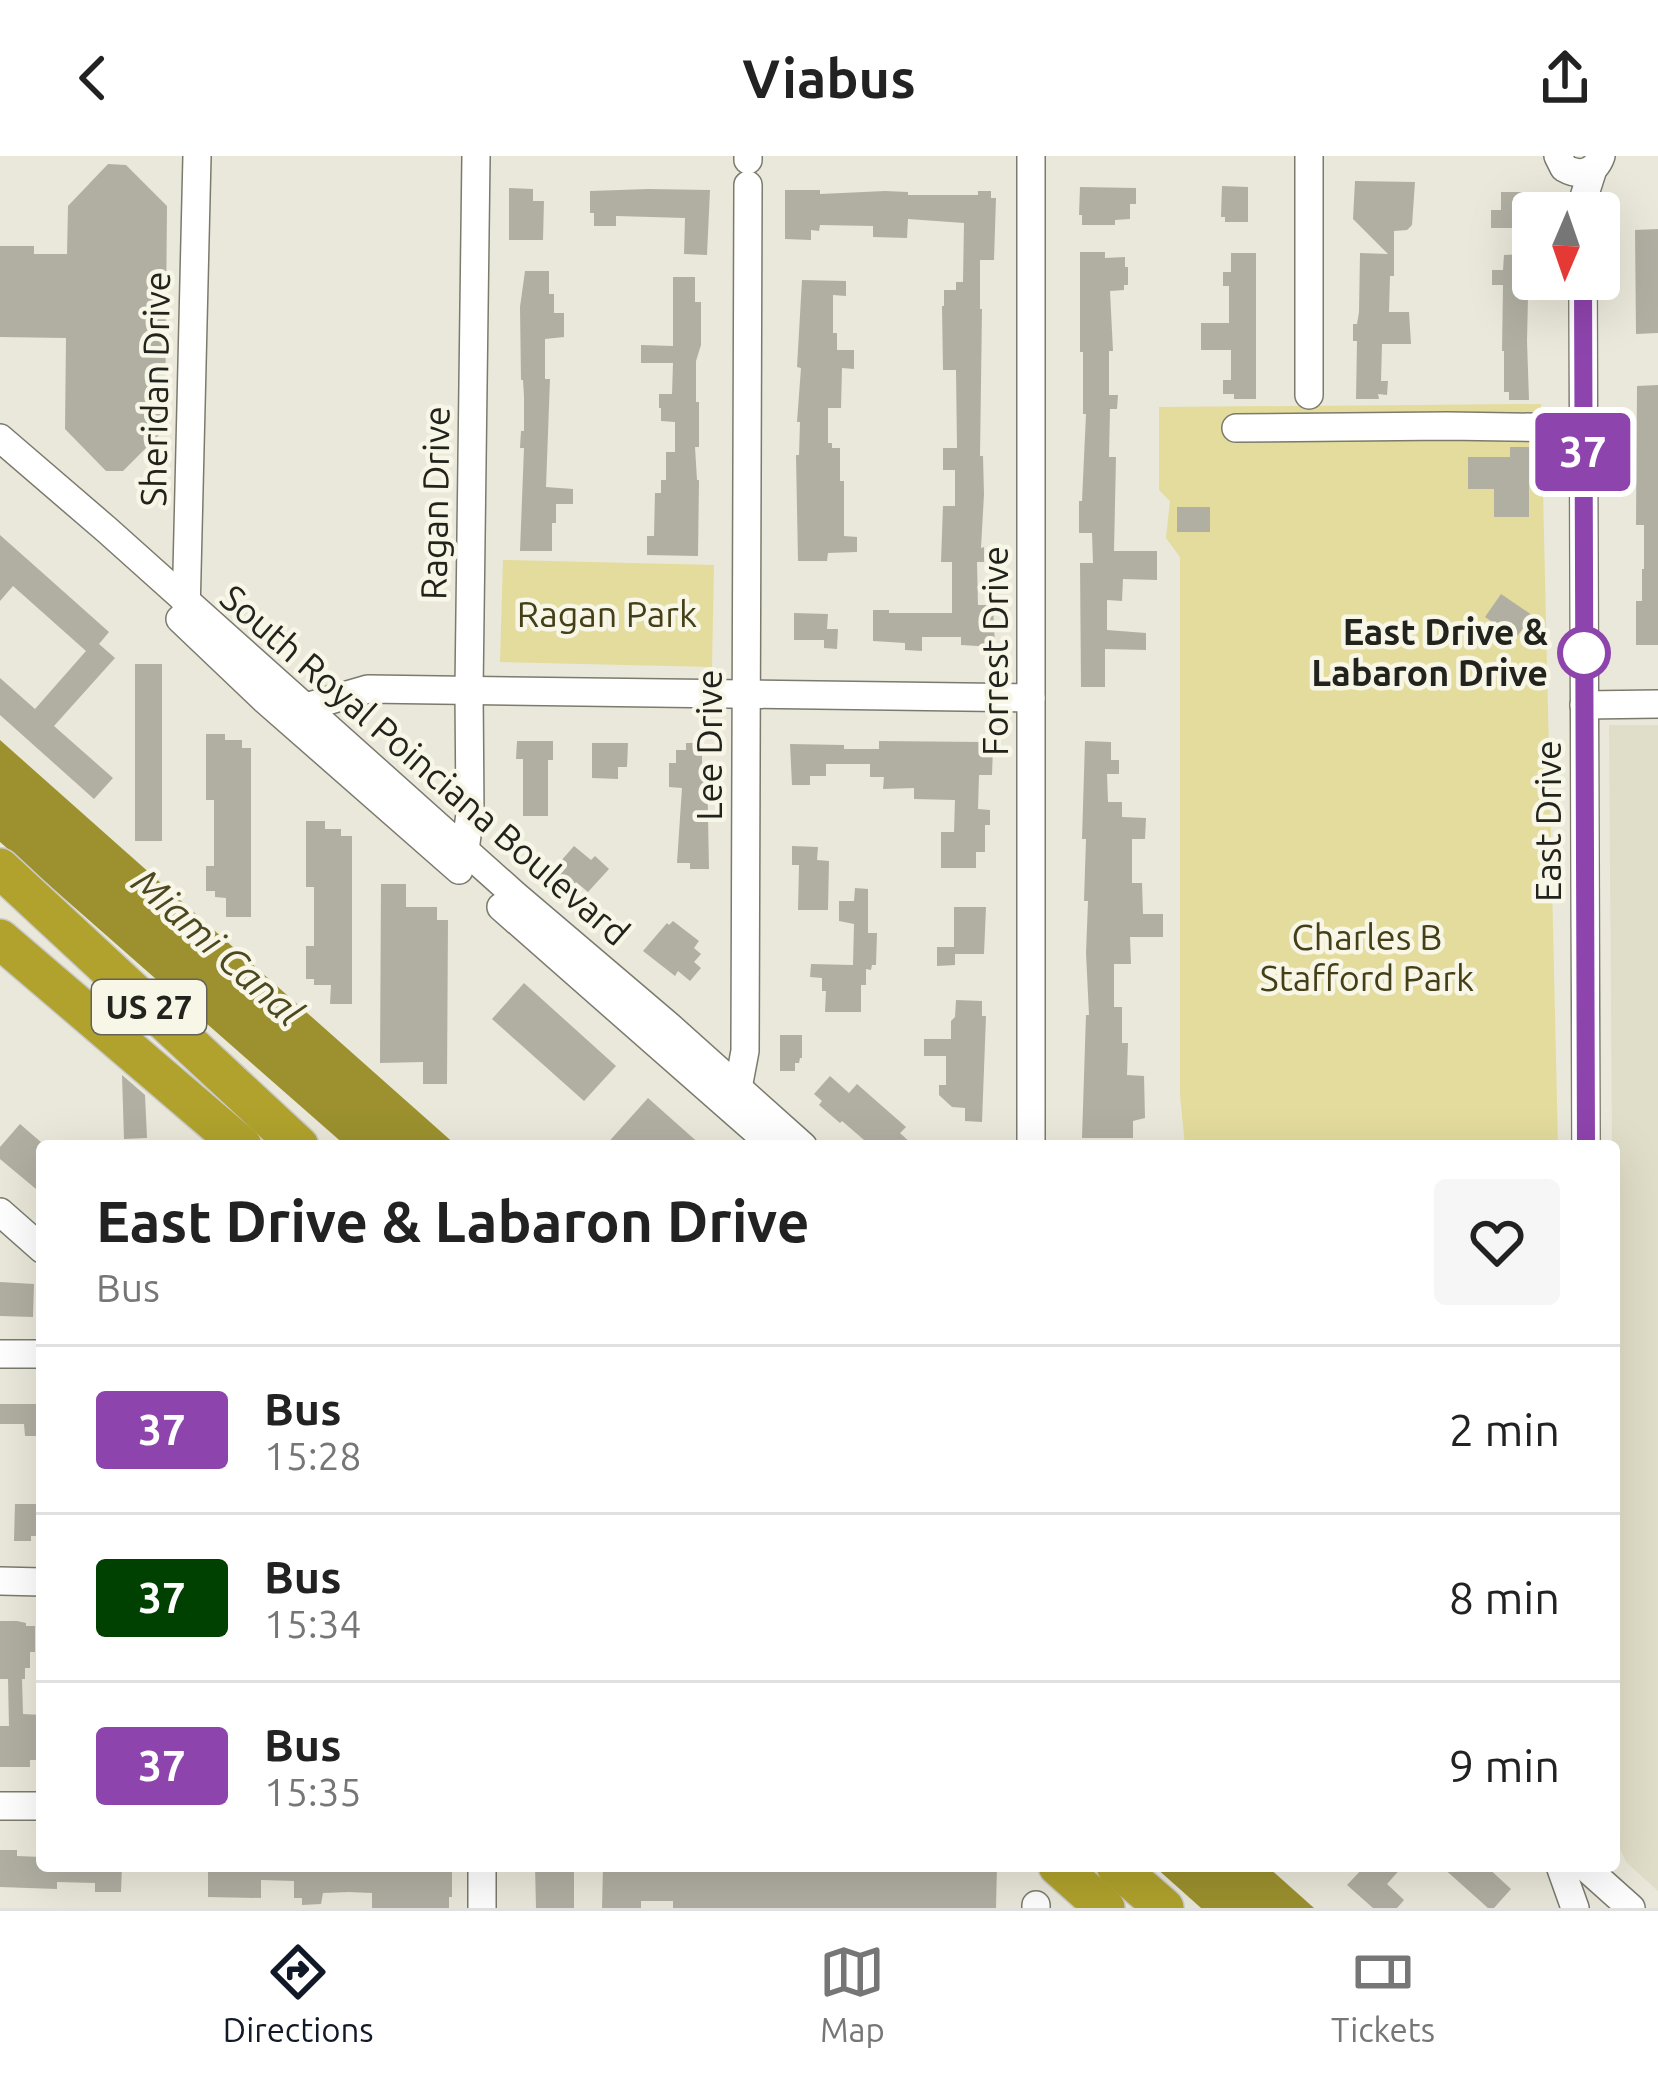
<!DOCTYPE html>
<style>
:root{--surface:#fff;--page:#f6f6f6;--text:#222;--muted:#767676;--line:#e0e0e0;--accent:#111827}
body{margin:0;font-family:Ubuntu,sans-serif;background:var(--page);color:var(--text);height:100vh;display:flex;flex-direction:column;font-size:45px;white-space:nowrap}
*{box-sizing:border-box;margin:0}
p{font-size:39px;color:var(--muted)}
.icon{flex:none;width:66px;height:66px;fill:none;stroke:currentColor;stroke-width:2;stroke-linecap:round;stroke-linejoin:round}
.map{position:relative;flex:1;overflow:hidden}
.panel{position:absolute;left:36px;top:984px;width:1584px;height:732px;display:flex;flex-direction:column;background:var(--surface);border-radius:12px;box-shadow:0 12px 48px #0002}
.panel>*{flex:none}
.badge{padding:0 24px;border-radius:9px;font-size:42px;line-height:78px}
.needle{width:78px;rotate:182deg}
.tools{position:absolute;left:1512px;top:36px;display:grid;gap:24px}
.tools a{display:grid;place-items:center;width:108px;height:108px;border-radius:12px;background:var(--surface);box-shadow:0 12px 48px #0002;font-size:60px}
.map>.badge{position:absolute;translate:-50% -50%;box-shadow:0 0 0 6px #fff}
.round{display:grid;place-items:center;flex:none;width:126px;height:126px;border-radius:12px;background:var(--page)}
.headline{display:flex;align-items:center;justify-content:space-between;height:204px;padding:0 60px}
h1{font-size:57px;font-weight:700;line-height:90px}
ul{padding:0;list-style:none}
li{display:flex;align-items:center;gap:36px;height:168px;padding:0 60px;border-top:3px solid var(--line)}
li div{flex:1}
li b{display:block;font-size:45px}
li em{font-style:normal}
li .badge{min-width:132px;font-weight:700;text-align:center}
header{display:flex;justify-content:space-between;align-items:center;height:156px;padding:0 60px;background:var(--surface);font-size:54px;font-weight:700}
.tab-bar{display:flex;justify-content:space-around;align-items:center;height:168px;border-top:3px solid var(--line);background:var(--surface);font-size:33px;color:var(--muted)}
.tab-bar a{display:grid;justify-items:center;gap:6px}
.tab-bar .active{color:var(--accent)}
.map>svg:first-child{display:block}
.built{fill:#e0ddc8}
.green{fill:#e3dc9d}
.water{fill:#9c912e}
.building{fill:#b1afa2}
.lines{fill:none;stroke-linecap:round;stroke-linejoin:round}
.minor-casing{stroke:#7b7a6d;stroke-width:30}
.highway-casing{stroke:#cacac9;stroke-width:42}
.minor{stroke:#fff;stroke-width:27}
.highway{stroke:#b0a22c;stroke-width:39}
.line-casing{stroke:#fff;stroke-width:27}
.line{stroke:#8e44ad;stroke-width:18}
.stop-dot{fill:#fff;stroke:#8e44ad;stroke-width:6}
.labels{text-anchor:middle;stroke-width:9;stroke-linejoin:round;paint-order:stroke}
.shield{fill:#f7f6e7;stroke:#63625a;stroke-width:3}
.shield-label{font-size:33px;font-weight:bold;fill:#23231d}
.street-label{font-size:36px;fill:#23231d;stroke:#f7f6e7}
.park-label{font-size:36px;fill:#443f17;stroke:#f7f6e7}
.stop-label{font-size:36px;font-weight:bold;fill:#23231d;stroke:#f7f6e7;text-anchor:end}
.water-label{font-size:39px;font-style:italic;fill:#4d4820;stroke:#f7f6e7}
</style>
<header><svg class="icon" aria-label="back" viewBox="0 0 24 24"><path d="M15 5l-7 7 7 7"/></svg>Viabus<svg class="icon" aria-label="share" viewBox="0 0 24 24"><path d="M12 15V3M7 8l5-5 5 5M5 13v7h14v-7"/></svg></header>
<div class="map">
<svg width="1658" height="1752" viewBox="0 0 1658 1752">
<rect width="100%" height="100%" fill="#eae8da"/>
<polygon class="built" points="1609,569 1658,569 1658,1735 1626,1706 1617,1686"/>
<g class="green">
<polygon points="1541,248 1558,990 1185,990 1180,939 1180,401 1166,382 1170,345 1159,334 1159,251"/>
<polygon points="503,404 714,409 712,511 500,506"/>
</g>
<g class="water">
<polygon points="0,584 457,990 346,990 0,686"/>
<polygon points="1154,1710 1267,1710 1314,1752 1201,1752"/>
</g>
<g class="building">
<polygon points="108,8 126,9 167,50 165,273 123,315 106,315 65,273 66,182 0,181 0,90 34,90 34,98 67,98 68,50"/>
<polygon points="1355,25 1415,26 1412,69 1407,74 1394,75 1394,120 1390,120 1389,156 1409,156 1411,188 1382,188 1381,225 1388,225 1387,239 1378,238 1379,243 1356,243 1357,185 1353,185 1353,168 1357,168 1359,156 1360,97 1388,98 1353,63"/>
<polygon points="1222,30 1248,31 1248,66 1225,66 1225,61 1221,61"/>
<polygon points="1080,31 1136,32 1136,48 1130,48 1130,63 1115,64 1115,69 1082,69 1082,59 1079,59"/>
<polygon points="509,32 533,33 533,45 544,45 543,84 509,84"/>
<polygon points="648,33 710,34 707,99 684,98 685,62 616,60 616,70 594,70 594,57 590,57 590,35"/>
<polygon points="785,34 820,34 820,38 885,35 908,36 908,39 978,39 978,35 991,35 991,42 996,42 994,104 980,104 980,153 982,153 980,300 983,300 984,338 981,392 984,391 984,406 977,406 978,449 993,449 995,491 961,489 961,481 922,481 922,495 905,494 905,487 873,485 873,454 889,454 889,457 952,457 952,406 941,406 943,350 955,350 955,314 943,314 943,292 957,292 956,214 943,214 942,150 944,150 944,134 956,134 956,126 963,126 964,67 908,63 907,82 873,81 873,70 820,69 819,75 811,74 811,84 785,83"/>
<polygon points="1501,36 1526,36 1527,72 1491,72 1491,54 1501,54"/>
<polygon points="1658,73 1658,177 1636,178 1635,74"/>
<polygon points="1080,96 1105,96 1105,102 1125,101 1125,111 1128,111 1128,129 1124,129 1124,134 1110,135 1113,195 1109,195 1109,239 1118,239 1117,253 1110,253 1109,301 1116,301 1114,395 1157,395 1157,424 1123,423 1122,445 1107,444 1107,474 1146,477 1146,494 1105,493 1105,531 1081,531 1080,407 1093,407 1092,377 1079,377 1079,345 1082,345 1086,258 1083,258 1083,196 1080,196"/>
<polygon points="1231,97 1256,97 1256,243 1234,243 1234,238 1223,238 1223,224 1231,224 1231,194 1201,194 1201,167 1229,167 1229,130 1223,130 1223,116 1231,116"/>
<polygon points="1529,98 1527,185 1529,244 1509,244 1509,236 1504,236 1504,195 1502,195 1503,129 1492,129 1492,114 1503,114 1504,99"/>
<polygon points="525,115 549,115 549,138 554,138 554,157 564,157 564,181 545,183 545,223 550,223 546,331 573,333 573,348 556,348 556,367 552,367 552,395 520,395 524,292 520,292 521,275 524,275 524,241 523,224 521,224 520,151"/>
<polygon points="673,121 695,121 695,146 701,146 701,189 696,205 696,246 699,246 699,291 695,291 697,324 699,324 698,400 647,399 647,380 654,380 655,337 661,337 661,324 666,324 666,296 675,296 675,266 661,265 661,252 659,252 659,238 672,238 673,207 641,207 641,189 673,190"/>
<polygon points="802,124 846,125 846,140 833,139 833,177 837,177 837,194 854,194 854,213 842,212 841,252 828,252 828,287 832,287 832,292 840,292 840,325 844,325 844,380 857,381 857,396 828,397 827,405 798,405 796,299 799,299 800,266 797,266 801,212 797,211"/>
<polygon points="1658,229 1658,489 1636,489 1636,445 1642,445 1642,413 1644,413 1644,369 1636,369 1637,230"/>
<polygon points="1510,291 1529,291 1529,361 1494,361 1494,333 1468,333 1468,301 1510,301"/>
<rect x="1177" y="351" width="33" height="25"/>
<polygon points="0,379 109,476 99,488 115,502 54,570 113,622 94,643 0,559 0,522 35,553 86,495 13,430 0,445"/>
<polygon points="1501,438 1532,459 1516,482 1485,461"/>
<polygon points="794,457 828,458 827,473 838,473 837,493 824,492 824,484 794,484"/>
<rect x="135" y="508" width="27" height="177"/>
<polygon points="206,578 225,578 225,584 242,584 242,592 251,592 251,761 226,761 226,742 215,741 215,735 206,735 206,710 214,710 214,644 206,644"/>
<polygon points="517,585 553,585 553,604 548,604 548,660 523,660 523,603 516,603"/>
<polygon points="879,585 982,586 982,591 993,591 992,619 979,619 978,653 990,654 990,669 985,669 985,696 976,696 976,712 941,712 941,676 954,676 955,644 914,643 914,632 883,633 884,621 870,621 870,608 826,608 826,620 810,620 810,629 792,629 790,588 844,589 844,593 879,593"/>
<polygon points="1085,585 1111,586 1111,604 1119,604 1119,618 1107,618 1108,646 1122,646 1122,661 1146,662 1145,683 1132,683 1132,727 1142,727 1143,758 1163,758 1163,781 1130,781 1131,808 1114,808 1114,851 1122,851 1122,887 1128,887 1127,919 1144,920 1145,962 1133,965 1133,982 1082,982 1086,859 1089,859 1086,797 1088,745 1084,745 1086,683 1082,683"/>
<polygon points="592,587 628,587 627,611 618,611 618,623 592,622"/>
<polygon points="686,587 702,587 702,607 707,607 709,713 690,713 690,707 677,707 682,632 669,631 669,607 676,607 676,594 686,594"/>
<polygon points="306,665 325,665 325,673 341,673 341,680 352,680 352,848 330,848 331,829 314,829 314,823 306,823 306,790 314,790 314,731 306,731"/>
<polygon points="574,690 591,704 595,700 609,713 588,736 576,726 572,731 553,714"/>
<polygon points="792,690 818,691 817,704 829,705 828,754 798,754 799,709 792,709"/>
<polygon points="381,728 406,728 406,751 437,751 437,764 448,764 447,928 423,928 423,906 380,907"/>
<polygon points="855,732 868,733 868,777 877,777 876,809 872,809 871,814 866,813 866,829 861,829 861,856 825,856 826,835 822,835 822,822 810,821 811,808 853,809 854,768 839,765 839,745 854,745"/>
<polygon points="954,751 986,751 984,798 955,798 955,809 937,810 937,791 954,791"/>
<polygon points="673,765 699,785 694,792 701,798 694,806 701,812 690,825 678,815 675,820 643,795 667,767 669,769"/>
<polygon points="524,827 616,910 584,945 492,863"/>
<polygon points="956,844 982,845 982,860 986,860 982,966 965,965 965,952 952,951 939,939 939,929 946,929 946,900 924,900 924,883 951,883 951,865 955,861"/>
<polygon points="780,879 802,879 802,902 800,902 799,907 795,907 795,915 780,915"/>
<polygon points="122,919 145,939 147,982 124,983"/>
<polygon points="830,920 849,937 857,928 906,971 900,977 914,990 871,990 842,965 840,967 819,949 822,945 814,938"/>
<polygon points="648,942 702,990 605,990"/>
<polygon points="20,968 42,987 42,1038 0,1003 0,991"/>
<polygon points="0,1126 34,1128 33,1161 0,1160"/>
<polygon points="0,1248 42,1248 42,1280 25,1280 24,1268 0,1268"/>
<polygon points="15,1348 42,1348 42,1380 31,1380 31,1385 14,1385"/>
<polygon points="0,1465 17,1465 26,1467 26,1470 35,1470 35,1496 30,1496 30,1512 25,1512 25,1523 22,1523 23,1558 42,1559 42,1604 30,1604 30,1611 0,1611 0,1570 9,1570 8,1523 0,1523"/>
<polygon points="0,1694 17,1694 17,1700 42,1701 42,1710 122,1710 121,1736 95,1736 95,1727 57,1726 57,1733 0,1731"/>
<polygon points="208,1710 452,1710 452,1741 449,1741 449,1752 372,1752 372,1737 349,1736 323,1737 321,1748 302,1749 302,1742 294,1742 294,1725 261,1724 261,1742 208,1741"/>
<polygon points="535,1710 574,1710 574,1752 536,1752"/>
<polygon points="603,1710 788,1710 788,1716 843,1715 843,1710 997,1710 996,1752 673,1752 673,1745 641,1745 641,1752 602,1752"/>
<polygon points="1365,1710 1403,1710 1387,1728 1404,1744 1397,1752 1373,1752 1347,1729"/>
<polygon points="1441,1710 1486,1710 1511,1733 1494,1752 1488,1752"/>
</g>
<g class="lines">
<defs>
<g id="minor">
<polyline points="1031,0 1031,990"/>
<path d="M1558,0L1564,12C1580,21 1595,17 1601,0"/>
<polyline points="748,4 748,0"/>
<polyline points="1583,57 1583,44 1593,13"/>
<polyline points="1583,123 1586,990"/>
<polyline points="1309,239 1309,0"/>
<polyline points="1236,272 1448,270 1583,272"/>
<polyline points="0,282 107,374 515,739 669,870 803,990"/>
<polyline points="186,458 197,0"/>
<polyline points="180,463 264,543 459,714"/>
<polyline points="1584,549 1658,548"/>
<polyline points="306,551 368,533 1031,542"/>
<polyline points="465,694 470,658 469,534 476,0"/>
<polyline points="501,751 773,990"/>
<polyline points="738,932 745,895 748,29"/>
<polyline points="0,1056 42,1093"/>
<polyline points="0,1198 42,1198"/>
<polyline points="0,1425 42,1426"/>
<polyline points="0,1650 42,1650"/>
<polyline points="1560,1710 1575,1752"/>
<polyline points="1584,1710 1631,1752"/>
<polyline points="482,1752 482,1710"/>
<polyline points="1036,1752 1036,1749"/>
</g>
<g id="highway">
<polyline points="0,712 299,990"/>
<polyline points="0,783 242,990"/>
<polyline points="1058,1710 1105,1752"/>
<polyline points="1116,1710 1164,1752"/>
</g>
</defs>
<use href="#minor" class="minor-casing"/>
<use href="#highway" class="highway-casing"/>
<use href="#minor" class="minor"/>
<use href="#highway" class="highway"/>
</g>
<g class="lines">
<defs>
<polyline id="line" points="1583,123 1586,990"/>
</defs>
<use href="#line" class="line-casing"/>
<use href="#line" class="line"/>
</g>
<circle class="stop-dot" cx="1584" cy="497" r="24"/>
<g class="labels">
<rect class="shield" x="92" y="824" width="114" height="54" rx="9"/>
<g class="shield-label">
<text x="149" y="863">US 27</text>
</g>
<g class="street-label">
<text transform="translate(155 233) rotate(-89)" y="13">Sheridan Drive</text>
<text transform="translate(435 347) rotate(-89)" y="13">Ragan Drive</text>
<text transform="translate(995 495) rotate(-90)" y="13">Forrest Drive</text>
<text transform="translate(709 589) rotate(-90)" y="13">Lee Drive</text>
<text transform="translate(425 609) rotate(41)" y="13">South Royal Poinciana Boulevard</text>
<text transform="translate(1548 665) rotate(-90)" y="13">East Drive</text>
</g>
<g class="park-label">
<text x="607" y="471">Ragan Park</text>
<text x="1367" y="794">Charles B<tspan x="1367" dy="41">Stafford Park</tspan></text>
</g>
<g class="stop-label">
<text x="1548" y="489">East Drive &amp;<tspan x="1548" dy="41">Labaron Drive</tspan></text>
</g>
<g class="water-label">
<text transform="translate(218 791) rotate(42)" y="14">Miami Canal</text>
</g>
</g>
</svg>
<div class="tools">
<a><svg class="needle" viewBox="-14 -14 28 28"><path d="M0-13l5 13h-10z" fill="#e53935"/><path d="M0 13l5-13h-10z" fill="#767676"/></svg></a>
</div>
<b class="badge" style="left:1583px;top:296px;background:#8e44ad;color:#fff">37</b>
<section class="panel">
<div class="headline"><div><h1>East Drive &amp; Labaron Drive</h1><p>Bus</p></div><a class="round"><svg class="icon" aria-label="heart" viewBox="0 0 24 24"><path d="M12 20l-8-8c-3-5 5-10 8-4 3-6 11-1 8 4z"/></svg></a></div>
<ul>
<li><span class="badge" style="background:#8e44ad;color:#fff">37</span><div><b>Bus</b><p>15:28</p></div><em>2 min</em></li>
<li><span class="badge" style="background:#004000;color:#fff">37</span><div><b>Bus</b><p>15:34</p></div><em>8 min</em></li>
<li><span class="badge" style="background:#8e44ad;color:#fff">37</span><div><b>Bus</b><p>15:35</p></div><em>9 min</em></li>
</ul>
</section>
</div>
<nav class="tab-bar">
<a class="active"><svg class="icon" aria-label="directions" viewBox="0 0 24 24"><path d="M12 3l9 9-9 9-9-9zM9 14v-3h6M13 9l2 2-2 2"/></svg>Directions</a>
<a><svg class="icon" aria-label="map" viewBox="0 0 24 24"><path d="M3 6l6-2 6 2 6-2v14l-6 2-6-2-6 2zM9 4v14M15 6v14"/></svg>Map</a>
<a><svg class="icon" aria-label="tickets" viewBox="0 0 24 24"><path d="M3 7h18v10H3zM15 7v10"/></svg>Tickets</a>
</nav>
